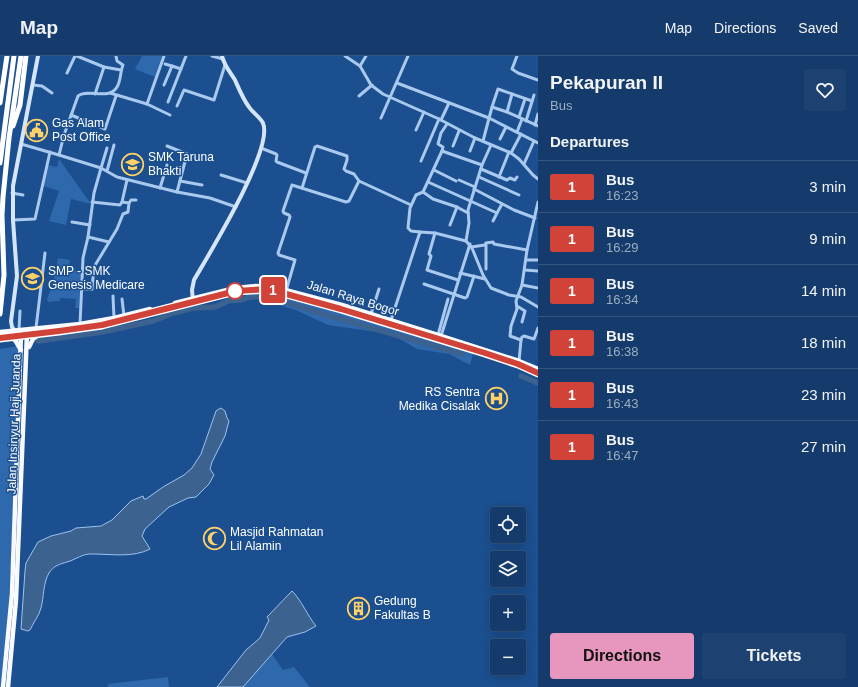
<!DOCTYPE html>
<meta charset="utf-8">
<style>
:root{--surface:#143b6b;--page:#1d4271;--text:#f1f3f6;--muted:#9dadc1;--line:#33557e;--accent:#e797bd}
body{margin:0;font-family:Arial,sans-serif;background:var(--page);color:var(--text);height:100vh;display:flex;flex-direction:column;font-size:15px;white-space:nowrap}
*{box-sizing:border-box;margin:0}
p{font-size:13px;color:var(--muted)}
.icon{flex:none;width:22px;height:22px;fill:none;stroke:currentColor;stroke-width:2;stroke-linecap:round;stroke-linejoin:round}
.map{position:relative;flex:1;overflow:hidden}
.panel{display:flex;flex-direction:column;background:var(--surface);width:320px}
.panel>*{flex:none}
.badge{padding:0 8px;border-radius:3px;font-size:14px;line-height:26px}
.buttons{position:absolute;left:490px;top:451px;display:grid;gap:8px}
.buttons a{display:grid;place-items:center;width:36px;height:36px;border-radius:4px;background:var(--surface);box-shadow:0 2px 10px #0003,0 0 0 1px var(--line);font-size:20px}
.map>.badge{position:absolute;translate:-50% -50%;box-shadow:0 0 0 2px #fff}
h2{padding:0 12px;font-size:15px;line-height:36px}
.round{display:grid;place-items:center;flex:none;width:42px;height:42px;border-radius:4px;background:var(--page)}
.summary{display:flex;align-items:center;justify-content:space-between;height:68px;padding:0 12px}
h1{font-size:19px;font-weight:800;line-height:30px}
.action{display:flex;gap:8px;margin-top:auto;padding:8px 12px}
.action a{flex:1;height:46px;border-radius:4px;background:var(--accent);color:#111;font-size:16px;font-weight:800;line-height:46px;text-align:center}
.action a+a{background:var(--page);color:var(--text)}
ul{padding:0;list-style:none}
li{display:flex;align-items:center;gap:12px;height:52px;padding:0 12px;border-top:1px solid var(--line)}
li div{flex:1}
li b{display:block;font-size:15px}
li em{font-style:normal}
li .badge{min-width:44px;font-weight:700;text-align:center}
header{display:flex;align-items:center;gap:24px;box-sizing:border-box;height:56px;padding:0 20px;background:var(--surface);border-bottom:1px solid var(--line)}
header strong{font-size:19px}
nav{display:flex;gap:22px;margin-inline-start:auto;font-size:14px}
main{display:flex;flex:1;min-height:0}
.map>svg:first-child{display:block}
.green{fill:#2e69ad}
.water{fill:#3c6290;stroke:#9cc4f0}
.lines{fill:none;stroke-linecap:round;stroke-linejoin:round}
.river{stroke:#3c6290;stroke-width:5.5}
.minor{stroke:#a9c9ee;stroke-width:3}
.secondary{stroke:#d6e6fa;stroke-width:4}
.trunk{stroke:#f8faff;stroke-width:4.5}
.motorway{stroke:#fff;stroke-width:5}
.line-casing{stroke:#fff;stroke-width:9}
.line{stroke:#d14338;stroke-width:6}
.stop-dot{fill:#fff;stroke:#d14338;stroke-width:2}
.labels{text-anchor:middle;stroke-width:3;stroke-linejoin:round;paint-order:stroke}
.poi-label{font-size:12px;fill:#fff;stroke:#1b4f8f;text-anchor:start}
.street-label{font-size:12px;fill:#fff;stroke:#1b4f8f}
</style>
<header>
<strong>Map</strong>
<nav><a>Map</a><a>Directions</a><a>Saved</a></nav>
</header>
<main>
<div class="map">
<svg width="538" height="631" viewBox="0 0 538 631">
<rect width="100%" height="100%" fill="#1b4f8f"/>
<g class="green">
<polygon points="142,0 162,0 155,21 135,13"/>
<polygon points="59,103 91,148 71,143 66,169 49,165 59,135 41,129 48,109 57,111"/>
<polygon points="58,202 70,204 69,209 73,209 73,214 81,215 79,252 75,252 76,243 60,242 60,245 48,246 47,243 53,227"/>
<path d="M270,234C286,240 302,246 319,251C370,266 423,279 473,298L470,309L449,298L417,293L391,278L328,269L298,255L242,237L223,241L237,235Z"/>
<polygon points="18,290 18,321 9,560 1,631 0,631 0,293"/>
<polygon points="272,598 283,614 294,611 310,631 243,631"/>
<polygon points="168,621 169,631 108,631 108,628"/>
</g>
<g class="water">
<path d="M221,352L225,355L227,362L229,365L225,380L212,406L210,413L214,419L209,428L196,441L188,442L169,451L145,473L142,480L150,493C133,502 111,498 93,498C83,497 75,504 67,506C60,508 53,510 49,517C43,527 44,541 41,552C39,560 33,567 30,574L28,575L21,573L25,515L26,507L38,486L51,480L71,475L76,472L101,470L112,464L131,445L143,440L144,443H146L163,431L184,419L192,412L201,398L216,355L219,353Z"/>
<path d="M292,535C302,545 307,559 316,570L305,576L287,581L243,631H217L246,594L260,582L269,564L267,561Z"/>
</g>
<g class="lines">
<g class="river">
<polyline points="38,285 102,276 153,265 173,257 193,252 215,251 228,245 240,244 250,241 268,240 306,253 462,298"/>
<polyline points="521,320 538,327"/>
</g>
<g class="minor">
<polyline points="77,0 104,11 121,14"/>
<polyline points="212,0 223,3"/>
<polyline points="345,0 360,10 371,29 383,38 439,63 475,82 511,97 519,103 533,119 538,123"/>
<polyline points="517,0 512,13 518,17 538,24"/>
<polyline points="165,8 172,10"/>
<polyline points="360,10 366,0"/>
<polyline points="67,17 75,0"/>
<polyline points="397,27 489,62 538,87"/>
<polyline points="33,29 42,30 52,37"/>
<polyline points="164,29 172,10 181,13"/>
<polyline points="110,37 147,48 170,59"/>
<polyline points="95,38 104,11"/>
<polyline points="359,40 372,29"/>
<polyline points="168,46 186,0"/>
<polyline points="147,48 164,0"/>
<polyline points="177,50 184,34 214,44 225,9"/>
<polyline points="492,51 507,56 538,70"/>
<polyline points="507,56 512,38"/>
<polyline points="71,59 105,73 116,40"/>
<polyline points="519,61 525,43"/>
<polyline points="381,62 408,0"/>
<polyline points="441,64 449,47"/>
<polyline points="526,65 534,39"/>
<polyline points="535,69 538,58"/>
<polyline points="416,74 424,56"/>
<polyline points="517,76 522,63"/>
<polyline points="500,83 506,71"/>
<polyline points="483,85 492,51 498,33 532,45"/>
<polyline points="21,88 59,99"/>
<polyline points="167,90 187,98 177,136"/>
<polyline points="453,90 459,75"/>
<polyline points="107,92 101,112 117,121 177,136 210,142 236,151"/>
<polyline points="261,92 276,98 277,99 276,105 277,106 306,117"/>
<polyline points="442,95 482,109"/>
<polyline points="470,95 475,82"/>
<polyline points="511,97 521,78"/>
<polyline points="421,105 439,63"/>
<polyline points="524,108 534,85"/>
<polyline points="481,113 507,124 510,122 515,124 517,121"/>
<polyline points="434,114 456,125"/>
<polyline points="107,115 114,89"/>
<polyline points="221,119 247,127"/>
<polyline points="479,121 519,139"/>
<polyline points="499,121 509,96"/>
<polyline points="459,124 475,131"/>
<polyline points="180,125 202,129"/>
<polyline points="428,126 497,157 502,148"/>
<polyline points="160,132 167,109"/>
<polyline points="302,132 315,91 317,90 347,100 347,104 344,113 346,115 354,118 359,125 411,149"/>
<polyline points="474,133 514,154 535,162"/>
<polyline points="423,136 433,143 457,151 468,157"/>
<polyline points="12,137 23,139"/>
<polyline points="122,146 127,124"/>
<polyline points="129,147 131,144 136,144"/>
<polyline points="13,164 35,163 50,96"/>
<polyline points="493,165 497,157"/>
<polyline points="72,166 90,169"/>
<polyline points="450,169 457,151"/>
<polyline points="420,176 411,175 408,172 410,152 416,139 423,136 442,95 443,91 438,88 441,77 447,68"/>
<polyline points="435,177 429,198 431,200 427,214 458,224"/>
<polyline points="88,181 109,186"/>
<polyline points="466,185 469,167 468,154 482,109 491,89"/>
<polyline points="486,189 486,213"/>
<polyline points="471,191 485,189 486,187 493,186 494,188 527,194"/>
<polyline points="526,204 538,204"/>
<polyline points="525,214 538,215"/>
<polyline points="460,217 485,223"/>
<polyline points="424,228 465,242 467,241 474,220"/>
<polyline points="522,229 538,232"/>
<polyline points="81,233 92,233 94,211 117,173 123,158 128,156 129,147 122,146 120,149 92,146"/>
<polyline points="286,235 295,204 279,199 278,197 290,161 289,159 284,157 283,155 292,129 346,146 349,145 359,125"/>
<polyline points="113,240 114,262"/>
<polyline points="122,243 124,260"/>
<polyline points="517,250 525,255 522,266"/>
<polyline points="371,258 379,233"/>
<polyline points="391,264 420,176 435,177 466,185 472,192 483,219 491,232 509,239 521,241 538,251"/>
<path d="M80,268L83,202L88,181L94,137L101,112L59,99L64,79L78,40C88,32 109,45 117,31C121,25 120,16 123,9L117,5L116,0"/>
<polyline points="36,272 45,197"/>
<polyline points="19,274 20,255"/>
<polyline points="438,279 448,243"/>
<polyline points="441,280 470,188"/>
<polyline points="521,284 522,281 524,280 534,283 538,272"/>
<polyline points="519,305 521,284 510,280 511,270 517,253 516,245 522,229 527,194 538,146"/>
</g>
<g class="secondary">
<path d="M193,245L192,234L194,224C209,198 274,93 263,67C260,61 253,57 249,51C243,43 239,33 235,24C230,16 224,9 222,0"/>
<polyline points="15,275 12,271 11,265 17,220 13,164 13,130 38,0"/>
</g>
<g class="trunk">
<polyline points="175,247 235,232 256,230 274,231 342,249 441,280 519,305 538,313"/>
<polyline points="0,276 80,268 114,262 150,253"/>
<polyline points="0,282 59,275 102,269 236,235 268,233 341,253 485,297 518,308 538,317"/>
<polyline points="11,282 15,284 21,294"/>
<polyline points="29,291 33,283 39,279"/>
<polyline points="3,631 12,538 21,278"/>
<polyline points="8,631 16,544 27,277"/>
</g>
<g class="motorway">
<polyline points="0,47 7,0"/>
<polyline points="13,70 20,49 26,0"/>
<polyline points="0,107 14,0"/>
<polyline points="0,258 4,219 2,159 3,141 9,82 21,0"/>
</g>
</g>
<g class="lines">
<defs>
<polyline id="line" points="0,282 59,275 102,269 236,235 268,233 341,253 485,297 518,308 538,317"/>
</defs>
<use href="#line" class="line-casing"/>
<use href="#line" class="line"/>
</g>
<defs>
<symbol id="civic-ring" viewBox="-11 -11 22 22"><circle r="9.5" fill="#1b4f8f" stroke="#ffd166" stroke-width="1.5"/><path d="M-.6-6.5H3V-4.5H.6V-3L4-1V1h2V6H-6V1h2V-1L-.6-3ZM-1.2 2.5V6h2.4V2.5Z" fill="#ffd166"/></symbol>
<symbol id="school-ring" viewBox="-11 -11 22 22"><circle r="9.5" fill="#1b4f8f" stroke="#ffd166" stroke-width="1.5"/><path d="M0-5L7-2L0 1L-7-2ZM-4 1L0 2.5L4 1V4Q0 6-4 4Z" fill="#ffd166"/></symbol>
<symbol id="hospital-ring" viewBox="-11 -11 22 22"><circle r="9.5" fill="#1b4f8f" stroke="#ffd166" stroke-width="1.5"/><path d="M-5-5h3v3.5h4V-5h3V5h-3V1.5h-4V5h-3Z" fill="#ffd166"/></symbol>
<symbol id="mosque-ring" viewBox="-11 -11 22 22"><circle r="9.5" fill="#1b4f8f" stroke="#ffd166" stroke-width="1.5"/><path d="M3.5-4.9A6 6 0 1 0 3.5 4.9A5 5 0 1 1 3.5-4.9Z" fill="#ffd166"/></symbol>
<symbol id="building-ring" viewBox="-11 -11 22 22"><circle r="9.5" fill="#1b4f8f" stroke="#ffd166" stroke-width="1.5"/><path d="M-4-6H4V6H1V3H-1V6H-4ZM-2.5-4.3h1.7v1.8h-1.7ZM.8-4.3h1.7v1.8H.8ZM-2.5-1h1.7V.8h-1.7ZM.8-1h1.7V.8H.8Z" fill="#ffd166"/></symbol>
</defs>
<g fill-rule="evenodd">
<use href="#civic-ring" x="24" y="62" width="25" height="25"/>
<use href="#school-ring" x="120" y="96" width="25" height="25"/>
<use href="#school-ring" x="20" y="210" width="25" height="25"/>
<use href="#hospital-ring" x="484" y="330" width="25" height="25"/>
<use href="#mosque-ring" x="202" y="470" width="25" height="25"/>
<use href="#building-ring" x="346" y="540" width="25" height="25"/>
</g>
<circle class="stop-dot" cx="235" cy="235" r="8"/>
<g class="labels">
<g class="poi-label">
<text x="52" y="71">Gas Alam<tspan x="52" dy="14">Post Office</tspan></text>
<text x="148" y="105">SMK Taruna<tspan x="148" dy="14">Bhakti</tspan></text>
<text x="48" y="219">SMP - SMK<tspan x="48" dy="14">Genesis Medicare</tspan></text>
<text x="480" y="340" text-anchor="end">RS Sentra<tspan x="480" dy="14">Medika Cisalak</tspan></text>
<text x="230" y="480">Masjid Rahmatan<tspan x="230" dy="14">Lil Alamin</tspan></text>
<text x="374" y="549">Gedung<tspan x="374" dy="14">Fakultas B</tspan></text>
</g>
<g class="street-label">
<text transform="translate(353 242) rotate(17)" y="4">Jalan Raya Bogor</text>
<text transform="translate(14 368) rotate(-88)" y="4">Jalan Insinyur Haji Juanda</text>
</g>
</g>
</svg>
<div class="buttons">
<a><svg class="icon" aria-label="locate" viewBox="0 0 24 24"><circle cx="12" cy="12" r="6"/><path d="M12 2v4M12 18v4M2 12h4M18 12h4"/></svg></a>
<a><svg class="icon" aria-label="layers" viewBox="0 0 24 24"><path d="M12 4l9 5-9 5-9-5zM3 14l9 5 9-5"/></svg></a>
<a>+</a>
<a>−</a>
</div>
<b class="badge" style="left:273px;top:234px;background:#d14338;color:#fff">1</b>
</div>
<section class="panel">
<div class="summary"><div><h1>Pekapuran II</h1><p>Bus</p></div><a class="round"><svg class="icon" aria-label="heart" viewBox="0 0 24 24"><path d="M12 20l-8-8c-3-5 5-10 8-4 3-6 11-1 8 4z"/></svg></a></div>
<h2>Departures</h2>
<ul>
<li><span class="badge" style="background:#d14338;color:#fff">1</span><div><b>Bus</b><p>16:23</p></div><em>3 min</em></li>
<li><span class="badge" style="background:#d14338;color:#fff">1</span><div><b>Bus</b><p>16:29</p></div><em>9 min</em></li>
<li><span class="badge" style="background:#d14338;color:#fff">1</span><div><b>Bus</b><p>16:34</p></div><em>14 min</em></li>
<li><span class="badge" style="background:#d14338;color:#fff">1</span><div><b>Bus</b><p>16:38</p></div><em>18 min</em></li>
<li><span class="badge" style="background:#d14338;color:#fff">1</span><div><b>Bus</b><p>16:43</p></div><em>23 min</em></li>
<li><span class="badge" style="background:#d14338;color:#fff">1</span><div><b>Bus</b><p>16:47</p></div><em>27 min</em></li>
</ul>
<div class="action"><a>Directions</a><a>Tickets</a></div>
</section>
</main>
